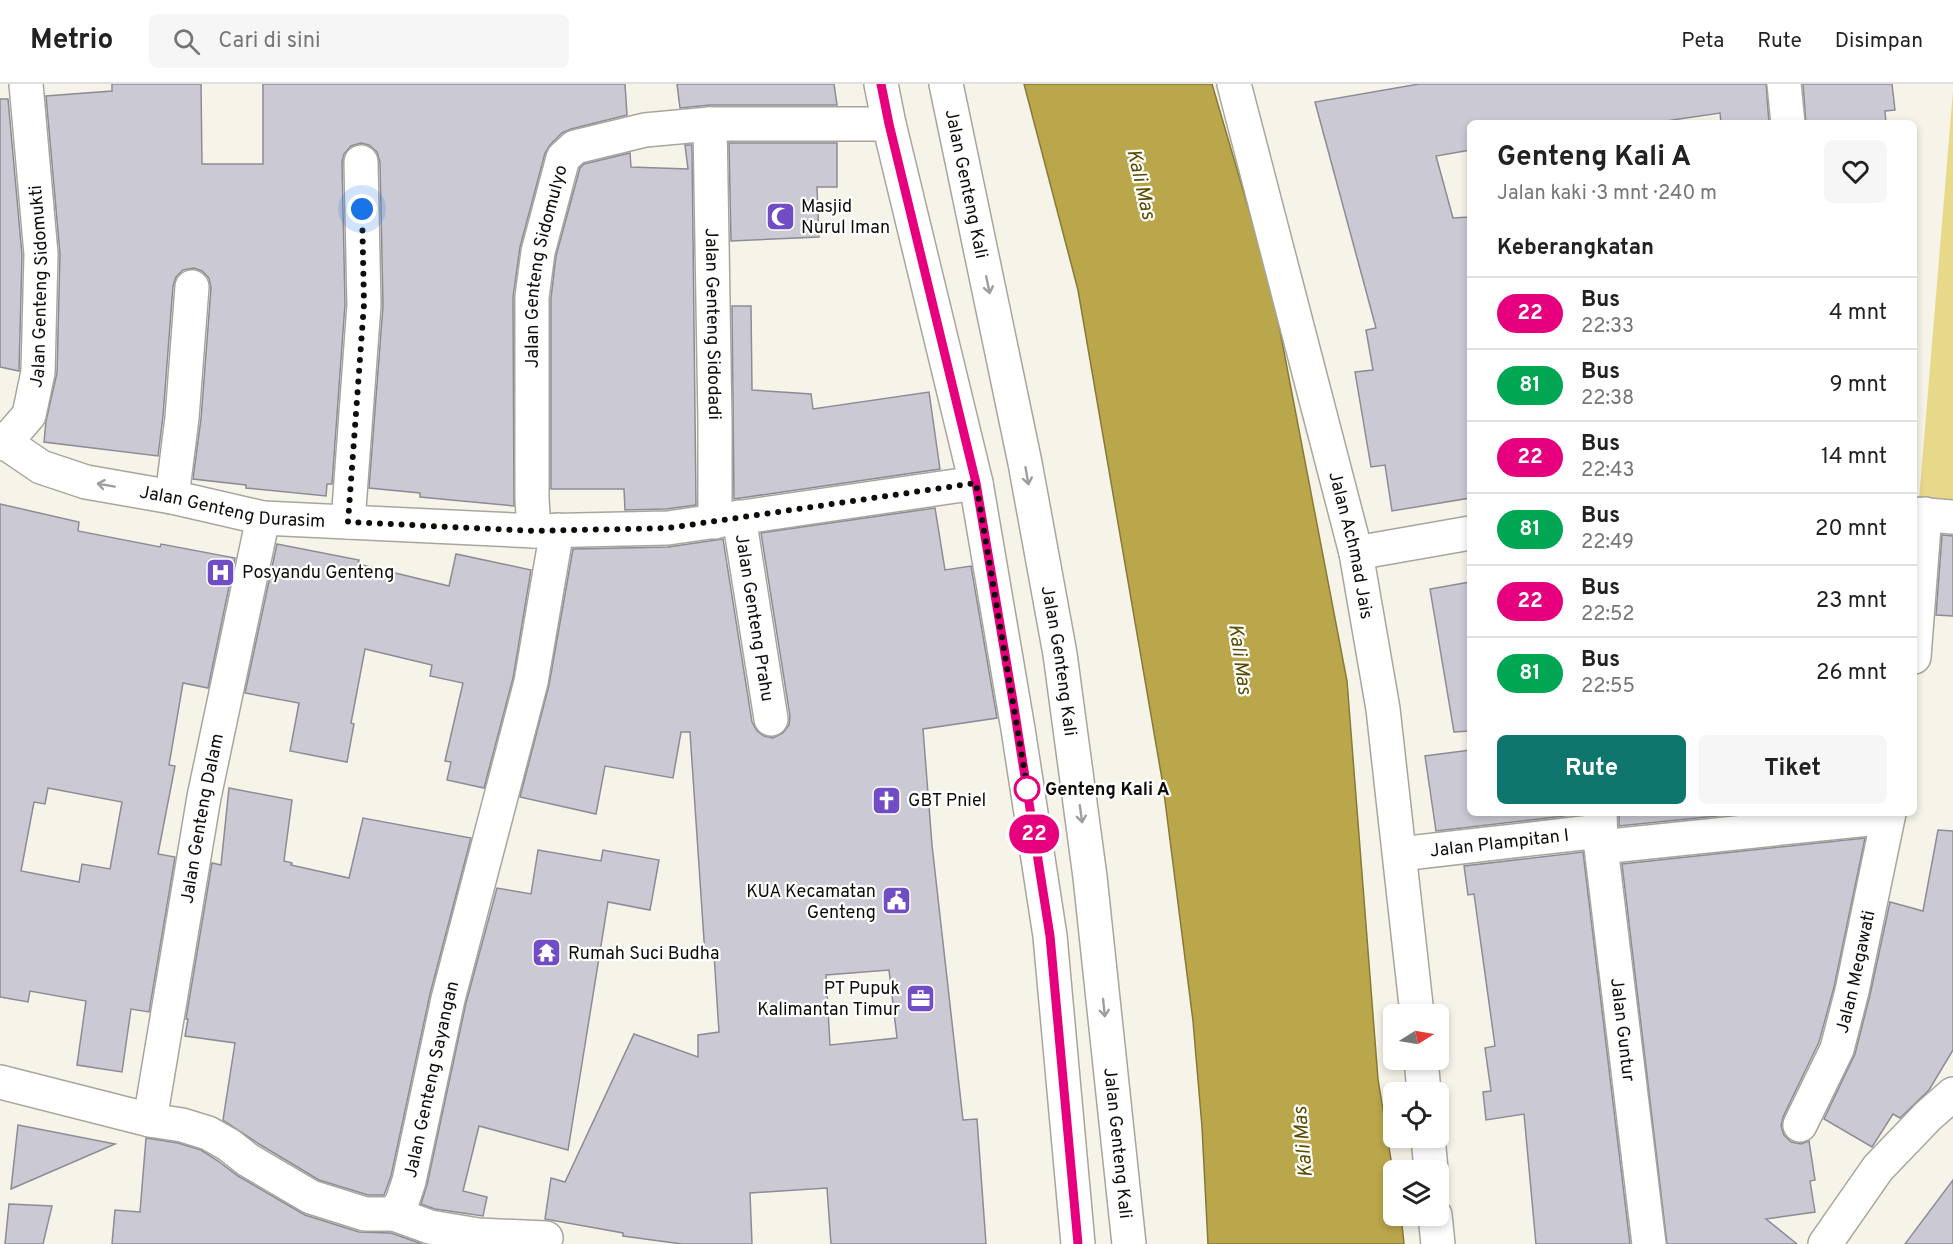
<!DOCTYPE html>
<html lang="id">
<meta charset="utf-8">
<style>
:root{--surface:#fff;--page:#f6f6f6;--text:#222;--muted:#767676;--line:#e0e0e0;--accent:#0f766e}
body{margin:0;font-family:Overpass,sans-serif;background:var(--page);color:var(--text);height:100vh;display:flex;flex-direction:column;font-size:22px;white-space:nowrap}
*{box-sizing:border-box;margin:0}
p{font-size:20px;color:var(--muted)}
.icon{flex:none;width:33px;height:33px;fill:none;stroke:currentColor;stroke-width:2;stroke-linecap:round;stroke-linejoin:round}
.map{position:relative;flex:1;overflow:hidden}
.sheet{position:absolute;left:1467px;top:36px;width:450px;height:696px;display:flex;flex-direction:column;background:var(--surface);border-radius:9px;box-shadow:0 3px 9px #0003}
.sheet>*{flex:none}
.badge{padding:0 12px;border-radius:20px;font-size:21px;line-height:39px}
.needle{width:39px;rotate:79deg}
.tools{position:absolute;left:1383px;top:920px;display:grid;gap:12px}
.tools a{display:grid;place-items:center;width:66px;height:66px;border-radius:9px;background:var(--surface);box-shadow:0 3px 9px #0003;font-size:30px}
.you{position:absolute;width:30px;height:30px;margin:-15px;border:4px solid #fff;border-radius:50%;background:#1a73e8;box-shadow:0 0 0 9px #1a73e833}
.map>.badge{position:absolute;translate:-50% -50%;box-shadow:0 0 0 3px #fff}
h2{padding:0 30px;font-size:22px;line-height:54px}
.round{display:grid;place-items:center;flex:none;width:63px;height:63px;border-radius:9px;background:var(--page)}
.summary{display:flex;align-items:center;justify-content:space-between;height:102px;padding:0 30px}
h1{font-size:28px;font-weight:700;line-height:45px}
.cta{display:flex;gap:12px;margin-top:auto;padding:12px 30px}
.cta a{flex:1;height:69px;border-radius:9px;background:var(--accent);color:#fff;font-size:24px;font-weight:700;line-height:69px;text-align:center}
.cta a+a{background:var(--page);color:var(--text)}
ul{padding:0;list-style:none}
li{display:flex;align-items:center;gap:18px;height:72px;padding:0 30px;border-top:2px solid var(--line)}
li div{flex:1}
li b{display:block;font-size:22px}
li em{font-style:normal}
li .badge{min-width:66px;font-weight:700;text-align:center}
header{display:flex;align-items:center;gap:36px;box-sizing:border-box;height:84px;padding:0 30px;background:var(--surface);border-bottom:2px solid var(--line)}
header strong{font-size:28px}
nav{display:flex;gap:33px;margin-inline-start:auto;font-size:21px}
.search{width:420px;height:54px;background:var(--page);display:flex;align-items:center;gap:15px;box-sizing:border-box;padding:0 21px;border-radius:9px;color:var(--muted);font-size:22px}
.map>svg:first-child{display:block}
.green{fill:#e8d88a}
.water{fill:#bba74b;stroke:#877937;stroke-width:1.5}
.building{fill:#cbcad4;stroke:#8d8b95;stroke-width:1.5;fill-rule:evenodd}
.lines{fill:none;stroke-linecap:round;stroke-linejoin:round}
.street-casing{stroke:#a8a69c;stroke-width:36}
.secondary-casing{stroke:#a8a69c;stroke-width:36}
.street{stroke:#fff;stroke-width:33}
.secondary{stroke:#fff;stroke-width:33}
.oneway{stroke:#9f9e9d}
.line-casing{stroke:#fff;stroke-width:14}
.line{stroke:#e6007e;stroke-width:9}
.walk{stroke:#0e0d09;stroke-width:6;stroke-dasharray:0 10.8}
.stop-dot{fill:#fff;stroke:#e6007e;stroke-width:3}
.labels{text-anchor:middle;stroke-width:4.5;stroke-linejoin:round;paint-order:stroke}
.street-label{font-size:18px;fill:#0e0d09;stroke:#fff}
.poi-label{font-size:18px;fill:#0e0d09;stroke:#fff;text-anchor:start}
.stop-label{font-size:18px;font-weight:bold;fill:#0e0d09;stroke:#fff;text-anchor:start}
.water-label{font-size:20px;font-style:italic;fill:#5a4c00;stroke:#fff}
</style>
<header>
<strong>Metrio</strong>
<div class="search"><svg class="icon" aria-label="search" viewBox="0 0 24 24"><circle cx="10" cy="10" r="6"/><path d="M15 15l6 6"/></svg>Cari di sini</div>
<nav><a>Peta</a><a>Rute</a><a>Disimpan</a></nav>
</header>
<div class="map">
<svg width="1953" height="1160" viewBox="0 0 1953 1160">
<rect width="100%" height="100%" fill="#f6f4e9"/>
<polygon class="green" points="1953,7 1953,418 1919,416"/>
<polygon class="water" points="1024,0 1212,0 1272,205 1347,597 1378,995 1393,1088 1394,1131 1401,1131 1404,1160 1208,1160 1202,1043 1193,937 1163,701 1078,206"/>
<g class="building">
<polygon points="112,0 201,0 202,80 263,80 263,0 625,0 627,31 571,45 562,49 550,61 545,69 520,163 513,213 514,422 420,413 420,409 369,404 383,222 380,78 377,68 369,61 361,59 351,62 344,70 342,78 345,220 332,400 327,400 326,412 246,404 246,401 193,395 201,335 211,204 209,194 202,187 194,184 183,186 176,193 173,202 163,332 158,372 44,358 46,337 57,289 60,170 46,12 112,7"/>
<polygon points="677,0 834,0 837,21 710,21 680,24"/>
<polygon points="1419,0 1766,0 1769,39 1721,39 1720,29 1652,39 1470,39 1470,66 1436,72 1453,134 1470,133 1470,414 1392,427 1385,381 1371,383 1355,288 1373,286 1366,246 1376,244 1315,18"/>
<polygon points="1803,0 1892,0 1895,26 1885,27 1886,39 1806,39"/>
<polygon points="0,15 8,15 22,171 19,287 0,283"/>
<polygon points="729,59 837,59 837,103 817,103 819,153 731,157"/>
<polygon points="685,61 692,61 696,421 666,425 625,426 624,405 551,405 551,214 556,172 580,84 584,80 630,69 631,83 688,85"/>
<polygon points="732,222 751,222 752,306 811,310 813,325 929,308 940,385 734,415"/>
<path d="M0,420L79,438L78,447L160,463L161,460L235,474L208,604L183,599L169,681L175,682L158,770L175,773L149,928L131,925L122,988L77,981L86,917L30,907L28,918L0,913ZM48,704L122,718L110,785L82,780L79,798L21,787L34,718L45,720Z"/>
<path d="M935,424L945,486L971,482L997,634L923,645L932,761L963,1036L977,1035L986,1160H831L827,1104L750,1109L752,1160H682L623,1152V1149L545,1135L551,1094L565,1098L634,950L698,973V951L719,948L714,870L705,871L690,648H681L673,694L605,682L596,730L520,713L549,601L573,465L668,463L723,455L752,638L757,647L764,652L773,654L783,649L789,641L790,632L761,449ZM889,886L897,954L830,961L826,891Z"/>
<polygon points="1942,451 1953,452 1953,532 1936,531"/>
<polygon points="277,460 359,476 358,480 449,502 456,470 531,486 513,594 484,704 447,696 451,678 445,677 463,599 430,592 432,581 365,565 351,639 354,640 347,678 290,667 299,619 245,609"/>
<polygon points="1470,498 1470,647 1454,648 1430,505"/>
<polygon points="1470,666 1470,729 1581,730 1436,747 1425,672"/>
<polygon points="229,704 292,716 284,777 292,779 291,781 349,794 363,734 471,754 430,910 391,1092 384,1111 368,1111 319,1096 259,1060 223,1036 235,959 185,952 188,935 186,935 212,779 221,781"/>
<polygon points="1619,729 1746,729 1619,742"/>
<polygon points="1938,746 1953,747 1953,966 1929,1006 1900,1034 1893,1030 1872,1063 1824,1035 1855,970 1870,911 1890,818 1923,827"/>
<polygon points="1865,754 1834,903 1819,958 1783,1033 1781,1042 1784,1051 1791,1058 1801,1060 1809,1057 1815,1096 1810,1097 1815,1128 1766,1135 1797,1160 1667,1160 1622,780"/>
<polygon points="538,766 601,777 603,766 659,776 650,826 608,818 568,1066 479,1042 463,1107 487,1113 483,1132 435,1125 421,1120 427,1101 466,919 497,804 531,810"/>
<polygon points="1583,768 1630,1160 1536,1160 1524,1030 1486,1036 1483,1008 1491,1007 1485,964 1495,962 1474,810 1468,811 1464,782"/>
<polygon points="18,1041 115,1060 11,1105"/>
<polygon points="146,1054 178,1059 201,1066 218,1077 238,1092 305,1131 359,1148 391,1149 422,1160 112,1160 115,1126 140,1128"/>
<polygon points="1953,1096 1953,1160 1905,1160"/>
<polygon points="9,1120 52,1122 43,1160 5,1160"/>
</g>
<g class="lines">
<defs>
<g id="street">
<polyline points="1784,0 1788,39"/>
<path id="s1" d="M710,40L715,338V438"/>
<path id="s2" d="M0,355L41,383L86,398L172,413L263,434L534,447L668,444L976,399"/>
<path id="s3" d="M4,360L29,331L38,288L41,170L26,0"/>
<polyline points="172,413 182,334 192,203"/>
<polyline points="1914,430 1953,433"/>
<path id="s4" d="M739,433L771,635"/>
<polyline points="348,438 364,221 361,78"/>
<path id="s5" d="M534,447L532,415V213L538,168L563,74L575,63L645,46L710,40H889"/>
<polyline points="1356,469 1470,449"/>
<polyline points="1914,573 1925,430"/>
<path id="s6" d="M1600,729L1601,763L1649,1160"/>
<polyline points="1601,763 1888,733"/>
<path id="s7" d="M1400,770L1600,747"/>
<path id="s8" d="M0,998L150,1036L182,1041L208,1049L229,1061L248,1076L311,1113L365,1130H394L402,1118L409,1097L448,915L531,598L557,446"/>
<path id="s9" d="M150,1036L204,713L263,434"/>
<path id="s10" d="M1800,1041L1837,965L1852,907L1889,729"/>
<polyline points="394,1130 430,1143 478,1151 546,1154"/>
<polyline points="1825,1160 1878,1084 1928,1032 1953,1010"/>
</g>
<g id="secondary">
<polyline points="881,0 889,40 976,399 1018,645 1050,852 1078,1160"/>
<path id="s11" d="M946,0L1025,379L1060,570L1090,793L1129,1160"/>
<path id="s12" d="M1234,0L1356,469L1383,625L1417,930"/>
<polyline points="1421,975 1424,1008"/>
<polyline points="1428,1053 1431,1086"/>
<polyline points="1435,1131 1438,1160"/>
</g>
</defs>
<use href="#street" class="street-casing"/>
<use href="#secondary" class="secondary-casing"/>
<use href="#street" class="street"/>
<use href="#secondary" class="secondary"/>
</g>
<defs><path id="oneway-shaft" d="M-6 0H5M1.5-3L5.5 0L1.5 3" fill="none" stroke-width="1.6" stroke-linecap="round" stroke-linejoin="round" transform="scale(1.5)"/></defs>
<g class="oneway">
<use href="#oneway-shaft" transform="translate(988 201) rotate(78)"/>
<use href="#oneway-shaft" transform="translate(1027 392) rotate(80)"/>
<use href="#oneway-shaft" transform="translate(106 401) rotate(-170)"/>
<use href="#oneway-shaft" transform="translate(1081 730) rotate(82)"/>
<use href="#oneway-shaft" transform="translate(1104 924) rotate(84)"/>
</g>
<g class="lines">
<defs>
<polyline id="line" points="881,0 889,40 976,399 1014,623 1050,852 1078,1160"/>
</defs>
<use href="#line" class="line-casing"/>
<use href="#line" class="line"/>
<polyline class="walk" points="362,125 364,220 348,438 534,447 668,444 976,399 1029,714 1027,705"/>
</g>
<defs>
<symbol id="mosque-square" viewBox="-11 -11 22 22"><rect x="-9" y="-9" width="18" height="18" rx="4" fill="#704cc5" stroke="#fff"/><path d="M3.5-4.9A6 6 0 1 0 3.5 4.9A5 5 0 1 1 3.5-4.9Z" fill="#fff"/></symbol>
<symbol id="hospital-square" viewBox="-11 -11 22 22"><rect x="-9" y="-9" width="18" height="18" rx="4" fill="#704cc5" stroke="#fff"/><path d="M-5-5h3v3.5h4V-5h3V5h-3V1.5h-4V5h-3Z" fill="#fff"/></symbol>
<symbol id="church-square" viewBox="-11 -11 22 22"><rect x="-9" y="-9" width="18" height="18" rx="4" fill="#704cc5" stroke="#fff"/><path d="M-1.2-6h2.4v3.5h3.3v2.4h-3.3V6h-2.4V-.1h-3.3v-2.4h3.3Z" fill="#fff"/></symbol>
<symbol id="civic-square" viewBox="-11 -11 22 22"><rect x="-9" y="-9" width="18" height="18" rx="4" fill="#704cc5" stroke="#fff"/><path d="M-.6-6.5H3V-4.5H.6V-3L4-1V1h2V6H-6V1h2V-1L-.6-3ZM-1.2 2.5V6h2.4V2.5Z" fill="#fff"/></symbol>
<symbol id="temple-square" viewBox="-11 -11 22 22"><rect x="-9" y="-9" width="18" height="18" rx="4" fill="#704cc5" stroke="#fff"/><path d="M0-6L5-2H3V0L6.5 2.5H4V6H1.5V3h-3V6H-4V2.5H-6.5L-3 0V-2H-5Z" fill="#fff"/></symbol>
<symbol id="office-square" viewBox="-11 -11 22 22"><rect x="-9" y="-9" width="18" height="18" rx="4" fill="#704cc5" stroke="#fff"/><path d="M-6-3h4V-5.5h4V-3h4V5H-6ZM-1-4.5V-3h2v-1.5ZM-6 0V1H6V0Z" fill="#fff"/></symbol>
</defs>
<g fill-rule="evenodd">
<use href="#mosque-square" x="764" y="116" width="33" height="33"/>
<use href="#hospital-square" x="204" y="472" width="33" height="33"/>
<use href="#church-square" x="870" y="700" width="33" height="33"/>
<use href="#civic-square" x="880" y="800" width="33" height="33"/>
<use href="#temple-square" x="530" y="852" width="33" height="33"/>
<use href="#office-square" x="904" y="898" width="33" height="33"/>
</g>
<circle class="stop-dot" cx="1027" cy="705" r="12"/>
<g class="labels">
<g class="street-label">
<text dy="6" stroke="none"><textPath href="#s11" startOffset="102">Jalan Genteng Kali</textPath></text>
<text dy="6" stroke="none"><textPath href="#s5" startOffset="266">Jalan Genteng Sidomulyo</textPath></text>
<text dy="6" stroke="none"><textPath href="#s3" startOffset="168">Jalan Genteng Sidomukti</textPath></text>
<text dy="6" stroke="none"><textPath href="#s1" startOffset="200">Jalan Genteng Sidodadi</textPath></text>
<text dy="6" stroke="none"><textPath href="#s2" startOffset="246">Jalan Genteng Durasim</textPath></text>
<text dy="6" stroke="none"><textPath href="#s12" startOffset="476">Jalan Achmad Jais</textPath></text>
<text dy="6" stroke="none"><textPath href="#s4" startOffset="102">Jalan Genteng Prahu</textPath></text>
<text dy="6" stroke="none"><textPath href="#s11" startOffset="588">Jalan Genteng Kali</textPath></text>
<text dy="6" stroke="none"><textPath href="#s9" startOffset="306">Jalan Genteng Dalam</textPath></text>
<text dy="6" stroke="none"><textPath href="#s7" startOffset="100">Jalan Plampitan I</textPath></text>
<text dy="6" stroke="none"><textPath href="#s10" startOffset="164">Jalan Megawati</textPath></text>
<text dy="6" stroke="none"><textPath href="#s6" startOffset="218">Jalan Guntur</textPath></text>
<text dy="6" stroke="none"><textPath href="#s8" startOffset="562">Jalan Genteng Sayangan</textPath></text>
<text dy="6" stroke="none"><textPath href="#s11" startOffset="1074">Jalan Genteng Kali</textPath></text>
</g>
<g class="poi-label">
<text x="801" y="128">Masjid<tspan x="801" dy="21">Nurul Iman</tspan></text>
<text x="242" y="494">Posyandu Genteng</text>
<text x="908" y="722">GBT Pniel</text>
<text x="876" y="813" text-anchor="end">KUA Kecamatan<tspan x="876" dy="21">Genteng</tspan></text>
<text x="568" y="875">Rumah Suci Budha</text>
<text x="900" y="910" text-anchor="end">PT Pupuk<tspan x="900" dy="21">Kalimantan Timur</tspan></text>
</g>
<g class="stop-label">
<text x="1045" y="711">Genteng Kali A</text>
</g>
<g class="water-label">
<text transform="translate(1142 100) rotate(77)" y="7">Kali Mas</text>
<text transform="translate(1241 575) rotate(82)" y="7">Kali Mas</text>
<text transform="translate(1302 1058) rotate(-95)" y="7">Kali Mas</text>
</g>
</g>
</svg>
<div class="tools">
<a><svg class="needle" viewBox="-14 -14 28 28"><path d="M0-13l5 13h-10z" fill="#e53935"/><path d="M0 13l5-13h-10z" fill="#767676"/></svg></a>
<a><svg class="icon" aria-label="locate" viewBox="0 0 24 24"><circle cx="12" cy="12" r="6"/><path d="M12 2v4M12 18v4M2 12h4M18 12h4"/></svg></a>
<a><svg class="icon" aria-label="layers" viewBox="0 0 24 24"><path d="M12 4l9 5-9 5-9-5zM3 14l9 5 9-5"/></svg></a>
</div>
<div class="you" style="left:362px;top:125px"></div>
<b class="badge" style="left:1034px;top:750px;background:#e6007e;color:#fff">22</b>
<section class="sheet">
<div class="summary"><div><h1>Genteng Kali A</h1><p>Jalan kaki · 3 mnt · 240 m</p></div><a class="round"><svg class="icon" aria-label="heart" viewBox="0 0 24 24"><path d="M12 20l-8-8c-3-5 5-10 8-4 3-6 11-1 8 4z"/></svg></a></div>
<h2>Keberangkatan</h2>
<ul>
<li><span class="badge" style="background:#e6007e;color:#fff">22</span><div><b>Bus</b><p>22:33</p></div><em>4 mnt</em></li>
<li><span class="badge" style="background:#00a651;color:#fff">81</span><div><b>Bus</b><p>22:38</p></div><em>9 mnt</em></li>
<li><span class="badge" style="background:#e6007e;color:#fff">22</span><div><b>Bus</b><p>22:43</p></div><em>14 mnt</em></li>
<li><span class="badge" style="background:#00a651;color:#fff">81</span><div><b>Bus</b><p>22:49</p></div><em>20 mnt</em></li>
<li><span class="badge" style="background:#e6007e;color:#fff">22</span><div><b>Bus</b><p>22:52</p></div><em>23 mnt</em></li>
<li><span class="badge" style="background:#00a651;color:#fff">81</span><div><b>Bus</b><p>22:55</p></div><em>26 mnt</em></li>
</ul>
<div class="cta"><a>Rute</a><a>Tiket</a></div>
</section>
</div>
